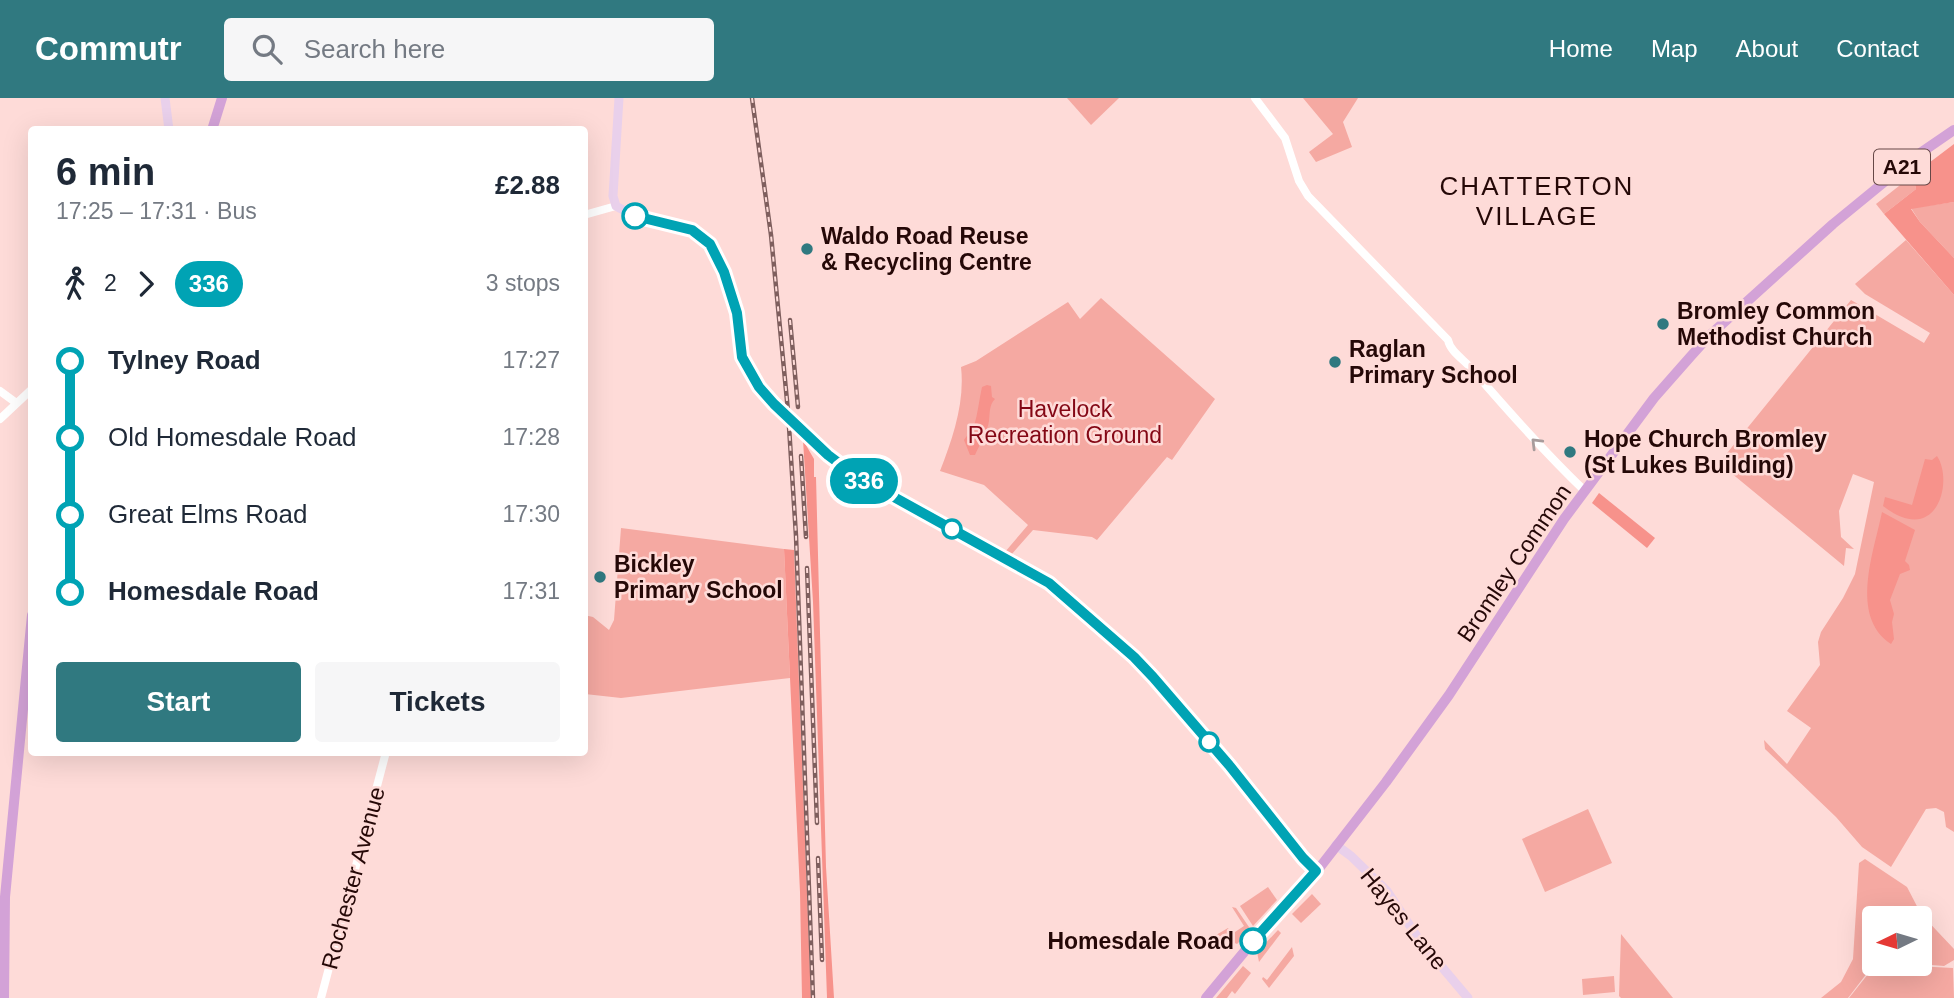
<!DOCTYPE html>
<meta charset="utf-8">
<style>
:root{--surface:#fff;--page:#f6f6f7;--text:#1f2937;--muted:#747a83;--accent:#307980}
body{margin:0;font-family:Arial,sans-serif;background:var(--page);color:var(--text);height:100vh;display:flex;flex-direction:column;font-size:26px;white-space:nowrap}
*{box-sizing:border-box;margin:0}
p{font-size:23px;color:var(--muted)}
.icon{flex:none;width:38px;height:38px;fill:none;stroke:currentColor;stroke-width:2;stroke-linecap:round;stroke-linejoin:round}
.map{position:relative;flex:1;overflow:hidden}
.drawer{position:absolute;left:28px;top:28px;width:560px;height:630px;display:flex;flex-direction:column;background:var(--surface);border-radius:7px;box-shadow:0 7px 28px #0002}
.drawer>*{flex:none}
.badge{padding:0 14px;border-radius:23px;font-size:24px;line-height:46px}
.needle{width:46px;rotate:265deg}
.fabs{position:absolute;left:1862px;top:808px;display:grid;gap:14px}
.fabs a{display:grid;place-items:center;width:70px;height:70px;border-radius:7px;background:var(--surface);box-shadow:0 7px 28px #0002;font-size:35px}
.map>.badge{position:absolute;translate:-50% -50%;box-shadow:0 0 0 4px #fff}
.legs{display:flex;align-items:center;gap:10px;height:77px;padding:0 28px;font-size:23px}
.legs p{margin-inline-start:auto}
.headline{display:flex;align-items:center;justify-content:space-between;height:119px;padding:0 28px}
h1{font-size:38px;font-weight:600;line-height:52px}
.primary-button{display:flex;gap:14px;margin-top:auto;padding:14px 28px}
.primary-button a{flex:1;height:80px;border-radius:7px;background:var(--accent);color:#fff;font-size:28px;font-weight:600;line-height:80px;text-align:center}
.primary-button a+a{background:var(--page);color:var(--text)}
ul{padding:0 28px;list-style:none}
li{display:flex;align-items:center;gap:24px;height:77px;font-size:26px}
li i{display:grid;place-items:center;width:10px;height:100%;margin:0 9px;background:currentColor}
li i::after{content:'';width:18px;height:18px;margin:-9px;border:5px solid;border-radius:50%;background:var(--surface)}
li p{margin-inline-start:auto}
li:first-child i{background:linear-gradient(#0000 50%,currentColor 0)}
li:last-child i{background:linear-gradient(currentColor 50%,#0000 0)}
header{display:flex;align-items:center;gap:42px;box-sizing:border-box;height:98px;padding:0 35px;background:var(--accent);color:#fff}
header strong{font-size:33px}
nav{display:flex;gap:38px;margin-inline-start:auto;font-size:24px}
.search{width:490px;height:63px;background:var(--page);display:flex;align-items:center;gap:18px;box-sizing:border-box;padding:0 24px;border-radius:7px;color:var(--muted);font-size:26px}
.map>svg:first-child{display:block}
.green{fill:#f5a9a2}
.forest{fill:#f7928b}
.lines{fill:none;stroke-linecap:round;stroke-linejoin:round}
.tertiary{stroke:#fff;stroke-width:8}
.secondary{stroke:#e9d0eb;stroke-width:9}
.primary{stroke:#d3a2d7;stroke-width:10}
.rail-casing{stroke:#7f5f5e;stroke-width:4.5}
.rail{stroke:#fedbd8;stroke-width:2;stroke-dasharray:5;stroke-linecap:butt}
.oneway{stroke:#a89c9c}
.line-1-casing{stroke:#fff;stroke-width:16}
.line-1{stroke:#00a3b4;stroke-width:10}
.stop-1-dot{fill:#fff;stroke:#00a3b4;stroke-width:3.5}
.poi-dot{fill:#307980;stroke:#fedbd8;stroke-width:2.5}
.labels{text-anchor:middle;stroke-width:5;stroke-linejoin:round;paint-order:stroke}
.shield{fill:#fedbd8;stroke:#664746;stroke-width:2}
.shield-label{font-size:21px;font-weight:bold;fill:#250807}
.poi-label{font-size:23px;font-weight:bold;fill:#250807;stroke:#fedbd8;text-anchor:start}
.park-label{font-size:23px;fill:#840715;stroke:#fedbd8}
.street-label{font-size:23px;fill:#250807;stroke:#fedbd8}
.stop-label{font-size:23px;font-weight:bold;fill:#250807;stroke:#fedbd8;text-anchor:end}
.quarter-label{font-size:26px;letter-spacing:2px;fill:#250807;stroke:#fedbd8}
</style>
<header>
<strong>Commutr</strong>
<div class="search"><svg class="icon" aria-label="search" viewBox="0 0 24 24"><circle cx="10" cy="10" r="6"/><path d="M15 15l6 6"/></svg>Search here</div>
<nav><a>Home</a><a>Map</a><a>About</a><a>Contact</a></nav>
</header>
<div class="map">
<svg width="1954" height="900" viewBox="0 0 1954 900">
<rect width="100%" height="100%" fill="#fedbd8"/>
<g class="green">
<polygon points="1067,0 1119,0 1091,27"/>
<polygon points="1303,0 1358,0 1343,24 1352,49 1316,64 1309,54 1333,36"/>
<polygon points="1913,77 1916,91 1884,116 1876,106"/>
<polygon points="1954,104 1954,160 1920,124 1911,110"/>
<polygon points="1906,142 1954,197 1954,734 1946,729 1944,714 1936,710 1926,711 1891,769 1862,749 1836,719 1765,651 1764,642 1787,666 1811,630 1787,613 1820,567 1818,544 1821,534 1843,500 1855,476 1874,384 1853,376 1839,413 1841,439 1854,451 1846,450 1844,468 1719,365 1851,202 1924,245 1930,235 1865,196 1855,186"/>
<path d="M1101,200L1215,301L1172,362L1167,359L1097,442L1092,439L1033,432L1011,457L1005,454L1028,427L984,387L940,373C953,340 965,304 961,269L976,263L1068,204L1080,221Z"/>
<polygon points="621,430 784,451 790,580 621,600 585,596 584,517 593,519 609,532 614,522"/>
<polygon points="1588,711 1612,765 1545,794 1522,741"/>
<polygon points="1865,761 1907,789 1921,816 1954,851 1954,862 1944,868 1920,866 1920,821 1874,821 1874,866 1848,900 1821,900 1841,884 1853,861 1859,765"/>
<polygon points="1268,789 1277,802 1253,828 1240,808"/>
<polygon points="1312,796 1321,806 1301,825 1292,816"/>
<polygon points="1232,809 1236,810 1251,832 1237,846 1216,837 1228,830 1232,836 1244,828"/>
<polygon points="1278,832 1281,835 1259,864 1257,854"/>
<polygon points="1621,836 1673,900 1621,900 1619,898"/>
<polygon points="1292,849 1294,858 1269,890 1262,881 1263,879 1267,882"/>
<polygon points="1876,866 1953,870 1954,900 1849,900"/>
<polygon points="1243,868 1251,875 1235,896 1232,893 1227,900 1216,900"/>
<polygon points="1614,878 1615,894 1583,897 1582,881"/>
</g>
<g class="forest">
<polygon points="1954,46 1954,104 1911,111 1920,124 1954,160 1954,197 1884,116 1916,91 1913,77"/>
<path d="M987,287L991,288L992,299L995,301C989,307 990,315 989,323C988,332 979,348 975,357H970L964,342C967,337 972,333 974,328C978,315 979,302 982,289Z"/>
<polygon points="803,342 814,361 814,379 816,379 826,769 834,900 827,900 813,504"/>
<path d="M1937,358C1954,383 1937,450 1883,408L1885,399L1912,407L1925,361L1932,362Z"/>
<polygon points="1599,395 1655,440 1647,450 1592,405"/>
<path d="M1882,414L1915,432L1905,463L1909,467L1910,472L1900,476L1890,502L1894,516L1892,524L1894,541L1891,546C1849,518 1874,454 1882,414Z"/>
<polygon points="784,451 794,452 811,900 802,900 800,794"/>
</g>
<g class="lines">
<g class="tertiary">
<path d="M1255,0L1285,40L1299,83L1308,98L1448,242C1450,253 1463,261 1471,270C1508,313 1544,354 1585,393"/>
<polyline points="584,117 616,108"/>
<polyline points="0,293 15,304"/>
<polyline points="0,321 32,291"/>
<polyline points="321,900 386,654"/>
</g>
<g class="secondary">
<polyline points="165,0 169,32"/>
<path d="M619,0L613,98L616,108C642,125 689,121 709,144C722,160 735,199 738,219C740,232 738,249 743,261C758,301 819,351 853,376L1036,477L1049,485L1134,559L1229,667L1303,760L1316,773"/>
<polyline points="1336,747 1351,758 1387,793 1420,843 1468,900"/>
</g>
<g class="primary">
<polyline points="212,32 222,0"/>
<polyline points="4,900 5,799 32,517"/>
<polyline points="1206,900 1259,836 1310,782 1386,684 1449,597 1564,421 1654,300 1691,258 1710,237 1833,126 1916,58 1954,32"/>
</g>
<defs>
<g id="rail">
<polyline points="752,0 771,137 788,313 796,438 813,900"/>
<polyline points="790,222 798,309"/>
<polyline points="801,358 806,439"/>
<polyline points="807,470 817,725"/>
<polyline points="818,760 822,862"/>
</g>
</defs>
<use href="#rail" class="rail-casing"/>
<use href="#rail" class="rail"/>
</g>
<defs><path id="oneway-chevron" d="M-2-3.5L2.5 0L-2 3.5" fill="none" stroke-width="1.6" stroke-linecap="round" stroke-linejoin="round" transform="scale(1.75)"/></defs>
<use class="oneway" href="#oneway-chevron" transform="translate(1536 345) rotate(-135)"/>
<g class="lines">
<defs>
<polyline id="line-1" points="635,118 692,132 710,146 724,174 737,215 742,259 759,289 774,306 828,357 856,378 1049,485 1134,559 1153,579 1229,667 1303,760 1316,773 1253,843"/>
</defs>
<use href="#line-1" class="line-1-casing"/>
<use href="#line-1" class="line-1"/>
</g>
<g class="stop-1-dot">
<circle cx="635" cy="118" r="12"/>
<circle cx="952" cy="431" r="9"/>
<circle cx="1209" cy="644" r="9"/>
<circle cx="1253" cy="843" r="12"/>
</g>
<g class="poi-dot">
<circle cx="807" cy="151" r="7"/>
<circle cx="1663" cy="226" r="7"/>
<circle cx="1335" cy="264" r="7"/>
<circle cx="1570" cy="354" r="7"/>
<circle cx="600" cy="479" r="7"/>
</g>
<g class="labels">
<rect class="shield" x="1874" y="51.5" width="56" height="35" rx="5"/>
<g class="shield-label">
<text x="1902" y="76">A21</text>
</g>
<g class="poi-label">
<text x="821" y="146">Waldo Road Reuse<tspan x="821" dy="26">&amp; Recycling Centre</tspan></text>
<text x="1677" y="221">Bromley Common<tspan x="1677" dy="26">Methodist Church</tspan></text>
<text x="1349" y="259">Raglan<tspan x="1349" dy="26">Primary School</tspan></text>
<text x="1584" y="349">Hope Church Bromley<tspan x="1584" dy="26">(St Lukes Building)</tspan></text>
<text x="614" y="474">Bickley<tspan x="614" dy="26">Primary School</tspan></text>
</g>
<g class="park-label">
<text x="1065" y="319">Havelock<tspan x="1065" dy="26">Recreation Ground</tspan></text>
</g>
<g class="street-label">
<text transform="translate(1514 465) rotate(-56)" y="8">Bromley Common</text>
<text transform="translate(353 780) rotate(-75)" y="8">Rochester Avenue</text>
<text transform="translate(1404 821) rotate(51)" y="8">Hayes Lane</text>
</g>
<g class="stop-label">
<text x="1234" y="851">Homesdale Road</text>
</g>
<g class="quarter-label">
<text x="1537" y="97">CHATTERTON<tspan x="1537" dy="30">VILLAGE</tspan></text>
</g>
</g>
</svg>
<div class="fabs">
<a><svg class="needle" viewBox="-14 -14 28 28"><path d="M0-13l5 13h-10z" fill="#e53935"/><path d="M0 13l5-13h-10z" fill="#747a83"/></svg></a>
</div>
<b class="badge" style="left:864px;top:383px;background:#00a3b4;color:#fff">336</b>
<section class="drawer">
<div class="headline"><div><h1>6 min</h1><p>17:25 – 17:31 · Bus</p></div><b>£2.88</b></div>
<div class="legs"><svg class="icon" aria-label="walk" viewBox="0 0 24 24"><circle cx="13" cy="4" r="2"/><path d="M13 8l-2 6 4 7M11 14l-3 7M7 12l3-4h3l4 4"/></svg>2<svg class="icon" aria-label="forward" viewBox="0 0 24 24"><path d="M9 5l7 7-7 7"/></svg><b class="badge" style="background:#00a3b4;color:#fff">336</b><p>3 stops</p></div>
<ul>
<li><i style="color:#00a3b4"></i><b>Tylney Road</b><p>17:27</p></li>
<li><i style="color:#00a3b4"></i><span>Old Homesdale Road</span><p>17:28</p></li>
<li><i style="color:#00a3b4"></i><span>Great Elms Road</span><p>17:30</p></li>
<li><i style="color:#00a3b4"></i><b>Homesdale Road</b><p>17:31</p></li>
</ul>
<div class="primary-button"><a>Start</a><a>Tickets</a></div>
</section>
</div>
